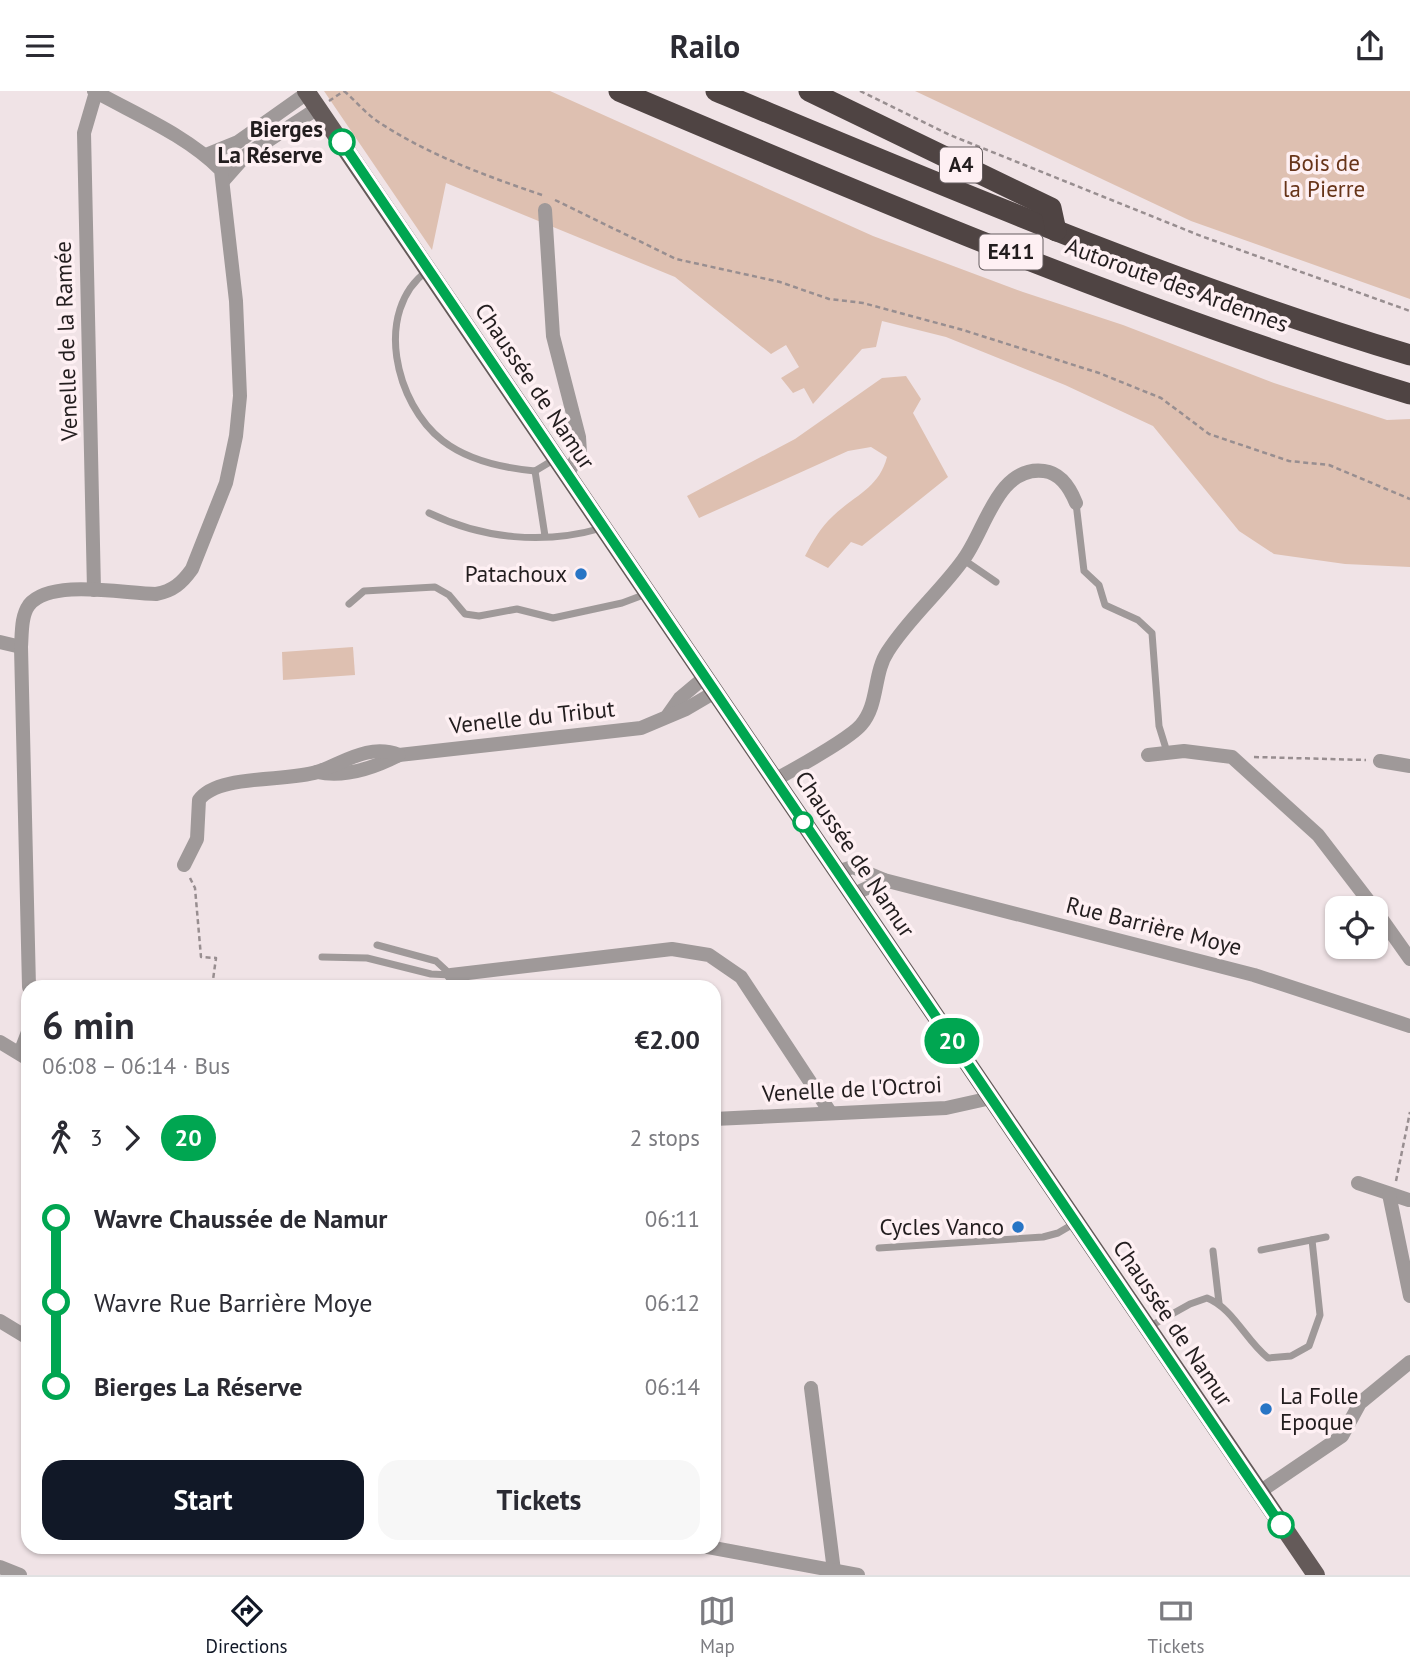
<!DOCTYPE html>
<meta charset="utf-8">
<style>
:root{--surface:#fff;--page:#f7f7f7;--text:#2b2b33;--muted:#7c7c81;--line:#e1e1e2;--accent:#111827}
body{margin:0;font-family:"PT Sans",sans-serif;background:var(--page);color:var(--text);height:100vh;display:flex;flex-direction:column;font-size:26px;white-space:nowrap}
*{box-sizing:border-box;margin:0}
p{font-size:23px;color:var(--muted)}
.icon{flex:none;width:38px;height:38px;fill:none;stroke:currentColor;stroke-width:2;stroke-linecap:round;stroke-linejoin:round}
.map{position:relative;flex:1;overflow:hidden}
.panel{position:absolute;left:21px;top:889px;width:700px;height:574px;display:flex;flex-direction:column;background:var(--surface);border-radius:21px;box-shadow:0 2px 5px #0004}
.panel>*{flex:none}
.badge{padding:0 14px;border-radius:23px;font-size:24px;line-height:46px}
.buttons{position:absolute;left:1325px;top:805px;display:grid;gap:14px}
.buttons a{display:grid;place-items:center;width:63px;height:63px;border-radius:14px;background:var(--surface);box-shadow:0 2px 5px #0004;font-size:35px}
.map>.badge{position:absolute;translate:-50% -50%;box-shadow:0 0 0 4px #fff}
.legs{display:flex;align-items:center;gap:10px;height:77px;padding:0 21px;font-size:23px}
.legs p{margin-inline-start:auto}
.head{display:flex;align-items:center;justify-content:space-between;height:119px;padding:0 21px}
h1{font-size:38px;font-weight:700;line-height:52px}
.primary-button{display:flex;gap:14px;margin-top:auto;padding:14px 21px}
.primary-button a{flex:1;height:80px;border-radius:21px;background:var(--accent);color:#fff;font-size:28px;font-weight:700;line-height:80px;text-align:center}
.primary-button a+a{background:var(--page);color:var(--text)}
ul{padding:0 21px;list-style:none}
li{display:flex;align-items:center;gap:24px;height:84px;font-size:26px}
li i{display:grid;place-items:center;width:10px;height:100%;margin:0 9px;background:currentColor}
li i::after{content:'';width:18px;height:18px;margin:-9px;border:5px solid;border-radius:50%;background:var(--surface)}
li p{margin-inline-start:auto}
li:first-child i{background:linear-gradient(#0000 50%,currentColor 0)}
li:last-child i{background:linear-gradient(currentColor 50%,#0000 0)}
header{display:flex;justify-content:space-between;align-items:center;height:91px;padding:0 21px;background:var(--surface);font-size:32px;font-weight:700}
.tabs{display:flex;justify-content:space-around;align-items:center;height:98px;border-top:2px solid var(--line);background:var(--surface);font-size:19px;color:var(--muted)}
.tabs a{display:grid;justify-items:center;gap:4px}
.tabs .on{color:var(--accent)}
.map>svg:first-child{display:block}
.green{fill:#dec0b1}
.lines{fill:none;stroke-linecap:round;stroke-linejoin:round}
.path{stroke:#988e90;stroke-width:2.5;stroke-dasharray:5 3.5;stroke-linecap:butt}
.service{stroke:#9f9999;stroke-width:7}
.minor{stroke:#9f9999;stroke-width:14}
.primary{stroke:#645a59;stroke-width:18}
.motorway{stroke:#4f4443;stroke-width:21}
.line-1-casing{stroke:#fff;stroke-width:16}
.line-1{stroke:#00a651;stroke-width:10}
.stop-1-dot{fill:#fff;stroke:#00a651;stroke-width:3.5}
.poi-dot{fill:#2875c5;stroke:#fef0f3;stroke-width:2.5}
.labels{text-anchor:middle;stroke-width:7;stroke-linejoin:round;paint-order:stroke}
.shield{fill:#fef0f3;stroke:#645c5e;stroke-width:2}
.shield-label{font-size:21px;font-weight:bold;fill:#221d1e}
.stop-label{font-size:23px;font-weight:bold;fill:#221d1e;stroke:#fef0f3;text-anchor:end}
.park-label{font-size:23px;fill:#673419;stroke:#fef0f3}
.street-label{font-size:23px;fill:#221d1e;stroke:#fef0f3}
.poi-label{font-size:23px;fill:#221d1e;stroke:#fef0f3;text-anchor:end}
</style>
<header><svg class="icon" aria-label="menu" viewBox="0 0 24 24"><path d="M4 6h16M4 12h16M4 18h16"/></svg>Railo<svg class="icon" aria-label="share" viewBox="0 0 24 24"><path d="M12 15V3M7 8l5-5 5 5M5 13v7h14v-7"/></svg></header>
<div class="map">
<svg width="1410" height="1484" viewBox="0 0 1410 1484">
<rect width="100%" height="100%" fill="#f0e3e6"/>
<g class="green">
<polygon points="324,0 550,0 873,145 1023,201 1123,234 1274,292 1387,329 1410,328 1410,476 1345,473 1274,463 1239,440 1153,335 1065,294 946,246 882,230 876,256 862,258 813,313 804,297 793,302 781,287 799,276 786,254 771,263 675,186 446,92 432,159"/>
<polygon points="915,0 1410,0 1410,208 1191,130"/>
<path d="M906,285L921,308L913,322L948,386L862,455L851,451L828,477L805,465C813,450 820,437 833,425C855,404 879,397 887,366L871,356L848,360L699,427L687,405L795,348L882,287Z"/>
<polygon points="353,556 355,584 283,589 282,561"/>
</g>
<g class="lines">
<g class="path">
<path d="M344,0C356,10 367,24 380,32C429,64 486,85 542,104"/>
<polyline points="860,0 950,44 1201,145 1410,220"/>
<polyline points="329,10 344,0"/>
<polyline points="555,109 676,168 780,191 829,208 863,212 963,239 1099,282 1161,307 1209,343 1289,370 1329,374 1410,408"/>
<polyline points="1254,666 1366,669"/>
<polyline points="190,787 195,797 201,866 216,867 212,896"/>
<polyline points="1396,1090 1410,1021"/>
</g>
<g class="service">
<path d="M427,180C373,220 395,313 443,350C469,370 503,377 535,380L555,368"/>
<polyline points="535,380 545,445"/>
<polyline points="1076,412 1084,480 1099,494 1105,514 1138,529 1152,542 1159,635 1167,661"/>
<path d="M429,422C483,448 544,454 602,437"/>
<polyline points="964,469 996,491"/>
<polyline points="349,513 364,500 435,496 449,504 465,523 479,525 517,518 553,527 622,512 646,503"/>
<polyline points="377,854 436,870 450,883"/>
<polyline points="322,866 367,867 431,883 451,884"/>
<polyline points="879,1157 1043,1146 1058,1142 1075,1132"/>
<polyline points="1261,1159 1326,1146"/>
<polyline points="1213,1160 1219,1212"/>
<path d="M1147,1237L1190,1213L1207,1207C1233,1217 1246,1250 1268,1267L1291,1265L1309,1255L1320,1224L1312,1149"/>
</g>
<g class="minor">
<polyline points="206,64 238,51 307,2"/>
<polyline points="223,90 246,64 318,17"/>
<polyline points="545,119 553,245 579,346 580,362 566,385"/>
<polyline points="94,499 84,42 96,1"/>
<polyline points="0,551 21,556"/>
<polyline points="668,624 680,607 705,586"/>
<polyline points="1148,664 1184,660 1232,666 1318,744 1374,817"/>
<polyline points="1380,670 1410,675"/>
<path d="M317,681C345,687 374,677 399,664L641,637L686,618L715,601"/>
<path d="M775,689C794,678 848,649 861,634C879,614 873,582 888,560C909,527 940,501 963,469C985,441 997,374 1044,380C1061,382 1070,397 1076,412"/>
<path d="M184,774L197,748L199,709C217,683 287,691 317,681C343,672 369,652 399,664"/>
<polyline points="836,781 853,776 884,789 1254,884 1410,935"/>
<polyline points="852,804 884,789"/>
<polyline points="1376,820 1410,868"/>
<polyline points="451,884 672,858 709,864 741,886 830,1021"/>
<path d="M29,896L21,556C22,542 21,525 29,514C51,487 125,503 156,503C173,500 182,492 192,478L226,392L236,345L240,305L236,210L221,79C186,44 137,24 94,0"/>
<polyline points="0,951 28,968"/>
<polyline points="20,962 28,941"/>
<polyline points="714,1028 946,1017 991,1007"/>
<polyline points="1358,1092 1409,1109"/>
<polyline points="1389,1103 1410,1205"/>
<polyline points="0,1230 28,1247"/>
<polyline points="811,1297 834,1480"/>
<polyline points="1258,1402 1342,1345 1360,1312 1410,1271"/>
<polyline points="708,1456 858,1484"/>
<polyline points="0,1476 20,1484"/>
</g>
<polyline class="primary" points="306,0 1316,1484"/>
<g class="motorway">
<path d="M619,0C878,110 1140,221 1410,303"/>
<path d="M716,0C944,95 1173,193 1410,264"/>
<polyline points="809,0 1051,117 1056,140"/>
</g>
</g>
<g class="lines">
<defs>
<polyline id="line-1" points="342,51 1281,1434"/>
</defs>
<use href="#line-1" class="line-1-casing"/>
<use href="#line-1" class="line-1"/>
</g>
<g class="stop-1-dot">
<circle cx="342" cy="51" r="12"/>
<circle cx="803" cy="731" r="9"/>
<circle cx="1281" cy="1434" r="12"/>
</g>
<g class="poi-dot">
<circle cx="581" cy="483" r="7"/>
<circle cx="1018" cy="1136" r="7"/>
<circle cx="1266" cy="1318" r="7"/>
</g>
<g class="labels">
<g class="shield">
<rect x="940" y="56.5" width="42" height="35" rx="5"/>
<rect x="979.5" y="143.5" width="63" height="35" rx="5"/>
</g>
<g class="shield-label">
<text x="961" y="81">A4</text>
<text x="1011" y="168">E411</text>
</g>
<g class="stop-label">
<text x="323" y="46">Bierges<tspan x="323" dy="26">La Réserve</tspan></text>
</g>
<g class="park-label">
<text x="1324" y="80">Bois de<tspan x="1324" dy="26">la Pierre</tspan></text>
</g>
<g class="street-label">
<text transform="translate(1177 194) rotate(20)" y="8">Autoroute des Ardennes</text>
<text transform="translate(66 250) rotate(-92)" y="8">Venelle de la Ramée</text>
<text transform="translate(535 295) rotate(56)" y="8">Chaussée de Namur</text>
<text transform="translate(532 626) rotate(-6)" y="8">Venelle du Tribut</text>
<text transform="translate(855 763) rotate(56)" y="8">Chaussée de Namur</text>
<text transform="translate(1154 835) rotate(14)" y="8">Rue Barrière Moye</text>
<text transform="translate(852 998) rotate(-3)" y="8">Venelle de l'Octroi</text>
<text transform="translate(1173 1232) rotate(56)" y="8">Chaussée de Namur</text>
</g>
<g class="poi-label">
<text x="567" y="491">Patachoux</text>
<text x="1004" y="1144">Cycles Vanco</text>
<text x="1280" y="1313" text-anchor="start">La Folle<tspan x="1280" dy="26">Epoque</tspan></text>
</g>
</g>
</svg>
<div class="buttons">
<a><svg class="icon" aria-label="locate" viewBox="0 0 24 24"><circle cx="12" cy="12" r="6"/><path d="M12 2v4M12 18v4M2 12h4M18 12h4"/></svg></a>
</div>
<b class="badge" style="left:952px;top:950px;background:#00a651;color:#fff">20</b>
<section class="panel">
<div class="head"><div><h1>6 min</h1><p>06:08 – 06:14 · Bus</p></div><b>€2.00</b></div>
<div class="legs"><svg class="icon" aria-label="walk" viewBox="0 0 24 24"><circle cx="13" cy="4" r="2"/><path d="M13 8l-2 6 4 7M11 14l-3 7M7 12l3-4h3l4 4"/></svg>3<svg class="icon" aria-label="forward" viewBox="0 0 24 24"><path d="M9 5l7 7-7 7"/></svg><b class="badge" style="background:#00a651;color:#fff">20</b><p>2 stops</p></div>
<ul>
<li><i style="color:#00a651"></i><b>Wavre Chaussée de Namur</b><p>06:11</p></li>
<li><i style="color:#00a651"></i><span>Wavre Rue Barrière Moye</span><p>06:12</p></li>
<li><i style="color:#00a651"></i><b>Bierges La Réserve</b><p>06:14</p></li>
</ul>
<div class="primary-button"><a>Start</a><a>Tickets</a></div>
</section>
</div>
<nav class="tabs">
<a class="on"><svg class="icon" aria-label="directions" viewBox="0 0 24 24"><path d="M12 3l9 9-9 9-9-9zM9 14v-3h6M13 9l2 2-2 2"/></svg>Directions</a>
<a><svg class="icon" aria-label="map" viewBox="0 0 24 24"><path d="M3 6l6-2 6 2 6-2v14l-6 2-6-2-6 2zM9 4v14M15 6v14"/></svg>Map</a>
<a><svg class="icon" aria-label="tickets" viewBox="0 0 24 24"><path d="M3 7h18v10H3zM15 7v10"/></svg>Tickets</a>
</nav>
